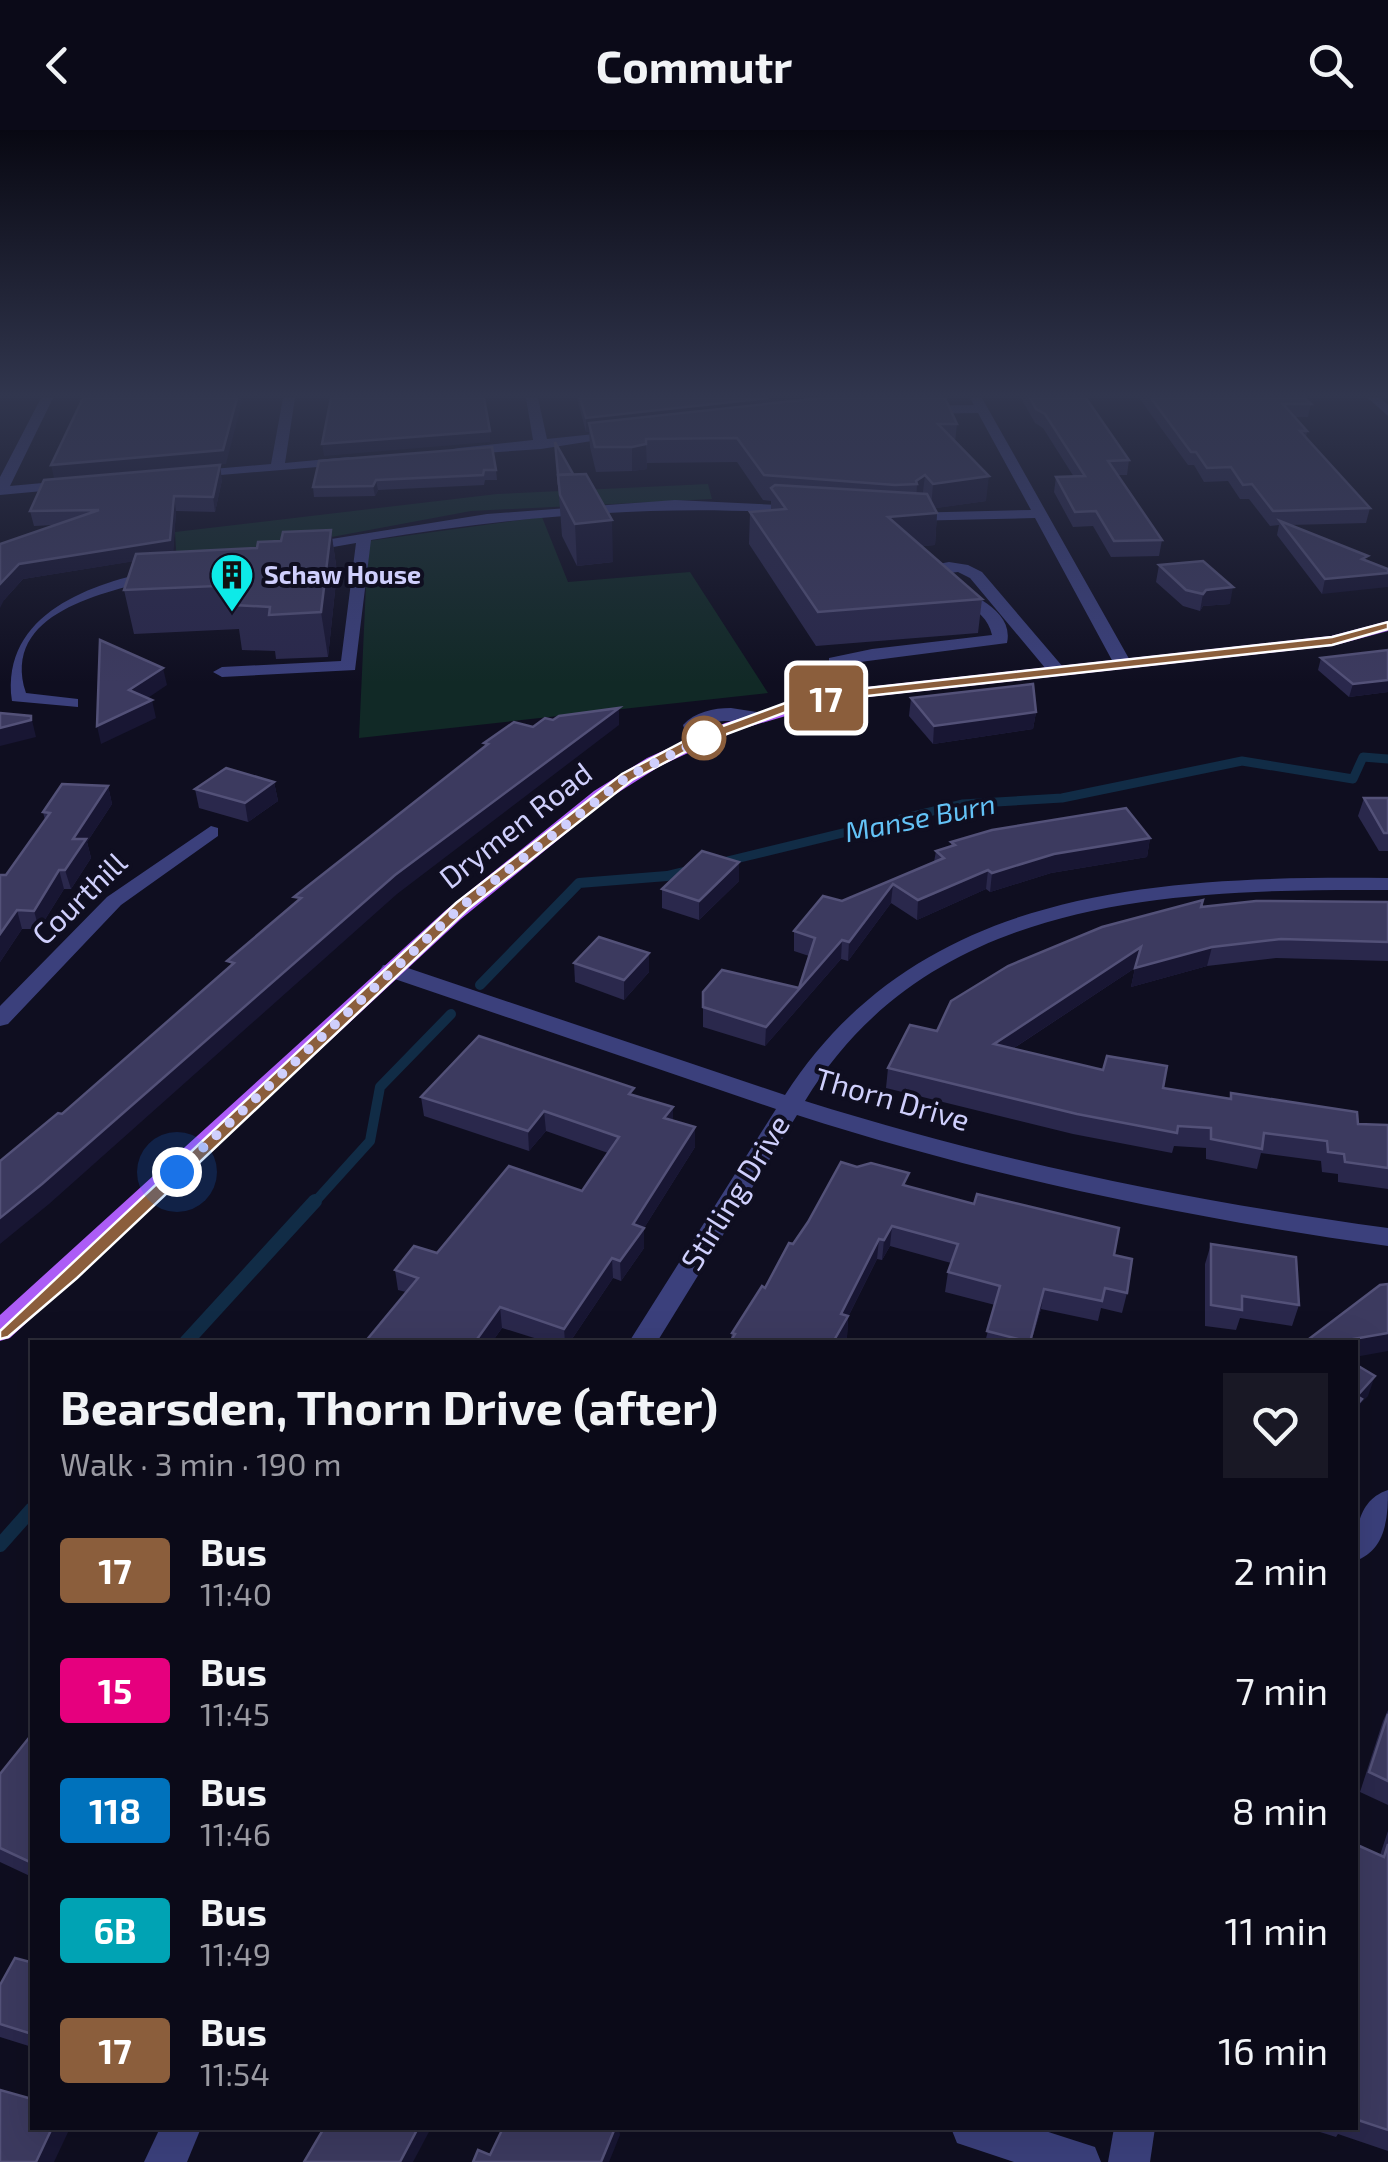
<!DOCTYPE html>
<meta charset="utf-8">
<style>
:root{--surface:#0b0a18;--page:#191825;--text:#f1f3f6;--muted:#9a9aa2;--line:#2b2b37}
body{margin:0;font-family:"Exo 2",sans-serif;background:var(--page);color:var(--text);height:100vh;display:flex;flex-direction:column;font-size:38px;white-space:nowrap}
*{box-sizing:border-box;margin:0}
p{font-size:32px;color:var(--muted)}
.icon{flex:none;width:55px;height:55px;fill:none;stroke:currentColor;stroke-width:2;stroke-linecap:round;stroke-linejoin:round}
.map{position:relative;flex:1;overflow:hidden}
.panel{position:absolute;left:30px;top:1210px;width:1328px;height:790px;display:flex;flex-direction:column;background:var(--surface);border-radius:0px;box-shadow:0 10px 40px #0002,0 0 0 2px var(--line)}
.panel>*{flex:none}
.badge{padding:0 20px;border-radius:8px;font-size:35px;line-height:65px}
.you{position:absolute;width:50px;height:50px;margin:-25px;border:8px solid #fff;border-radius:50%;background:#1a73e8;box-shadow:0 0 0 15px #1a73e833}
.map>.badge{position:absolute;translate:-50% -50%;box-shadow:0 0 0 5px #fff}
.round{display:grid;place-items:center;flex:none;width:105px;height:105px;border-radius:0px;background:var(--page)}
.summary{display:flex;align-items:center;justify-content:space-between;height:170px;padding:0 30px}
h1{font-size:48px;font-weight:700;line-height:75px}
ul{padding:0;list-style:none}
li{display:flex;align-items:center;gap:30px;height:120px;padding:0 30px}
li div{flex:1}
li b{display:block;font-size:38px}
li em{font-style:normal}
li .badge{min-width:110px;font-weight:700;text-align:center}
header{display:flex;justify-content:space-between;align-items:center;height:130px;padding:0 30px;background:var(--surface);font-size:45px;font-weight:700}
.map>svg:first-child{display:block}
.green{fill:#112926}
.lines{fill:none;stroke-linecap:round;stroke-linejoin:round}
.stream-far2{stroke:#112c46;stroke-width:9}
.stream-far1{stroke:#112c46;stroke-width:10}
.stream{stroke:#112c46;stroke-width:14}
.minor{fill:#3b407c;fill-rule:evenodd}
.major{fill:#ac5cf6;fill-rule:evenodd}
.wall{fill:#2a284c}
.shaded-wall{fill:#181633}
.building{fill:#3c3a5f;stroke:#535178;stroke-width:2.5}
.line{fill:#8b5e3c;stroke:#fff;stroke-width:2.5}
.walk{stroke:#cfcffc;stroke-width:10;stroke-dasharray:0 18}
.stop-dot{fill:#fff;stroke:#8b5e3c;stroke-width:5}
.labels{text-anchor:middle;stroke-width:8;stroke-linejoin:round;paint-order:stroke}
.far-poi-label{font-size:25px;font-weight:bold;fill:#cfcffc;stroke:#0f0e20;text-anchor:start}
.far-water-label{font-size:28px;font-style:italic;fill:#63c2f6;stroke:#0f0e20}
.street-label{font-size:30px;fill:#cfcffc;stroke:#0f0e20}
</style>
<header><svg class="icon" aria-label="back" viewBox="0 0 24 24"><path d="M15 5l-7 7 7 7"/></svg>Commutr<svg class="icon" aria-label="search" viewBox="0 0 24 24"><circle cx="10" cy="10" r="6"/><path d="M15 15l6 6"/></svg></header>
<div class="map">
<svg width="1388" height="2032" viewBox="0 0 1388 2032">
<rect width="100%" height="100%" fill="#0f0e20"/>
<g class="green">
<polygon points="708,354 712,369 471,381 177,436 175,402 497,364"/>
<polygon points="542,387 568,452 690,442 768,563 359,608 368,411"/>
</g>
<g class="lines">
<polyline class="stream-far2" points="719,733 962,674 1062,668 1242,631 1353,649 1363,627 1388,629"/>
<g class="stream-far1">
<polyline points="480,855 579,753 667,746 692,740"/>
<polyline points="313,1074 370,1011 380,957 451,884"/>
</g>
<g class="stream">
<polyline points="186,1212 315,1071"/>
<polyline points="0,1415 32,1379"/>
</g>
<g class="minor">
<polygon points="41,268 53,268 10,356 75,350 82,354 75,358 0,365 0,347"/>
<polygon points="283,268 295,268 285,333 349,327 356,331 354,334 185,348 183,345 190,341 271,334"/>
<polygon points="526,268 538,268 547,309 623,301 630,305 541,319 454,325 454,319 459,318 533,310"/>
<polygon points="970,268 982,268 1132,534 1129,538 1114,534 1035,388 906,391 899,387 906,383 1031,380 978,283 916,284 910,280 916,276 974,275"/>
<polygon points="1368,268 1381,268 1388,275 1388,286"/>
<path d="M675,370L801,376L808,380L801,384C656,373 515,387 371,410L355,540L222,547L213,542L222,537L341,531L356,413L299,423L294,421V415L487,384Z"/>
<path d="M949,432L968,435L982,442L1063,537V545H1051L970,448L958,442L941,444C962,464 1015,476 1007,513L829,536V528L872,519L992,505C986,474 944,467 925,444L933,435Z"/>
<path d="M157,440L163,442V448C105,462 0,482 26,563L78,569V577L12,571C0,482 95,453 157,440Z"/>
<path d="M731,578L763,583L766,587C751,598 724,584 701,597V615H689L683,595C695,582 713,578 731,578Z"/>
<polygon points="211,696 218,698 218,706 121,775 8,894 0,896 0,876 107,767"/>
<path d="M1388,748V760C1173,759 930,765 805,971C996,1031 1190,1071 1388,1098V1116C1187,1088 990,1047 797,985L657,1212H629L776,979L383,845L380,840L383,835H399L785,965C920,755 1163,746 1388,748Z"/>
<path d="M1388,1360C1388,1388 1386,1420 1355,1431C1355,1403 1357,1370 1388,1360Z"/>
<polygon points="160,1998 201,1998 187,2032 144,2032"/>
<polygon points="951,1998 1036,1998 1095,2017 1101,2032 1014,2032 957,2013"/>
<polygon points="1114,1998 1155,1998 1150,2032 1108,2032"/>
</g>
<polygon class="major" points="1388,491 1388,501 1332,516 840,570 738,600 660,636 608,669 461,789 10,1208 0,1211 0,1185 446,780 594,661 647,628 725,593 840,560 1331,506"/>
</g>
<g class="wall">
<polygon points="577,268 945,268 957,294 955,312 986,371 935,378 937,383 935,415 921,416 982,469 978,503 816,516 749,414 750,382 771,380 771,371 763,370 737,332 647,333 647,339 632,341 596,342 590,317 589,302 586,302"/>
<polygon points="1021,268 1086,268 1129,330 1127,345 1118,345 1162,410 1159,426 1111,427 1093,396 1073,397 1054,362 1056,347 1074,347 1043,298 1035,293"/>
<polygon points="1139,268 1305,268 1311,274 1308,287 1295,287 1307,301 1306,308 1370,378 1366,393 1290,395 1368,426 1322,464 1277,405 1279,395 1270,396 1249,369 1240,369 1228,351 1204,352 1194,335 1188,335"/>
<polygon points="555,312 613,432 577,436 562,406"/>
<polygon points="319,331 496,340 497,350 485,350 484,355 378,360 375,366 314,367 313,357"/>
<polygon points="222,350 215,382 176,381 173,422 257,418 331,400 337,442 328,527 276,529 275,521 242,520 239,499 134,504 124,460 134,431 23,449 4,470 0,414 54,395 34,396 30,381"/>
<polygon points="1159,435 1230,474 1203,476 1200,481 1183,476 1156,452"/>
<polygon points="1388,520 1388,562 1349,567 1318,540 1321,528"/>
<polygon points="911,568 1036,582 1033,599 933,614 909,586"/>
<polygon points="274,652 278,671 248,692 199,678 195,659"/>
<polygon points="108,656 112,674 87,712 91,728 71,759 64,759 39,799 22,799 0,832 0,745 6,745 45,690 43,682"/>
<polygon points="1364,668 1388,668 1388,721 1379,721 1358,686"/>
<polygon points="1150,708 1147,727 1051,743 990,762 986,759 917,790 891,773 848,831 841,829 765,916 703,897 703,862 799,858 809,826 794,821 794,801 842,771 934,732 936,721 951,716 951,712"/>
<polygon points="739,751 699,790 662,778 662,759"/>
<polygon points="1388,772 1388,831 1276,828 1207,836 1131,857 1135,838 1014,918 1163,958 1230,969 1231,963 1358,994 1388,995 1388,1059 1338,1052 1338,1044 1322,1042 1321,1031 1261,1023 1257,1039 1206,1029 1206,1018 1174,1016 1172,1023 1073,1004 886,958 888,938 937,901 1201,777"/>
<polygon points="649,823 649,842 624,870 575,852 574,833"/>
<polygon points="634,966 673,977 673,991 695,1017 644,1098 644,1118 621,1151 613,1148 570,1212 547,1212 502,1198 492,1212 365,1212 406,1162 398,1160 395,1140 437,1123 582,1061 608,1023 546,1001 529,1021 424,986 421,967"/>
<polygon points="908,1056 1114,1125 1127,1163 1122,1183 1101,1178 1098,1191 1041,1179 1031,1212 985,1212 995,1175 945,1162 948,1142 951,1133 890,1116 882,1130 877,1129 848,1187 847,1207 843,1212 730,1212 732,1203 765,1158 793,1114"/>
<polygon points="1211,1114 1299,1175 1292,1196 1240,1188 1236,1200 1205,1196 1205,1134"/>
<polygon points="1388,1580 1388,1675 1360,1662 1383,1591"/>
<polygon points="32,1604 32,1747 0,1732 0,1644"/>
<polygon points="1388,1701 1388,2021 1338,2004 1336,2007 1307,1998 1355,1998 1355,1714 1380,1725"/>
<polygon points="32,1828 32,1917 0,1907 0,1855 30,1832"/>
</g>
<g class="shaded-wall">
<polygon points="237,268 243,268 226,334 54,348 51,335"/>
<polygon points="769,268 836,268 589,293 589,302 586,302 586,288"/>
<polygon points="490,301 490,312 324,326 322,314"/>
<polygon points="646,314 647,339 632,341 632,317"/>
<polygon points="220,335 222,350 215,382 213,367"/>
<polygon points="925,345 922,370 916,375 917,354 916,351"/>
<polygon points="989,346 986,371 931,379 933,354"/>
<polygon points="376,350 378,360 375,366 373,356"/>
<polygon points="174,366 176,381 173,425 23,449 4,470 0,478 0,454 19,434"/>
<polygon points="937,383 935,415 886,419 888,387"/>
<polygon points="612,390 613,432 577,436 575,394"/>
<polygon points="331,400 337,442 328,527 321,482"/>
<polygon points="1388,443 1388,457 1322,464 1325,449"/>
<polygon points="1233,457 1230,474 1203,476 1200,481 1203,464 1206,460"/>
<polygon points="163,538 167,555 133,578 129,560"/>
<polygon points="1388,550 1388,562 1349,567 1353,554"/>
<polygon points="152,570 156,588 101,614 97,596"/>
<polygon points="619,578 619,595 397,764 49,1074 0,1114 0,1088 395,745"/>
<polygon points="1036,582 1033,599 933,614 934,596"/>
<polygon points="31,586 36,607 0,616 0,598"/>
<polygon points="274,652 278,671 248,692 245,673"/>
<polygon points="108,656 112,674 87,712 91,728 71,759 65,740 73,709"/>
<polygon points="1150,708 1147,727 1051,743 990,762 992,743 1054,724"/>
<polygon points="739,732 739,751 699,790 699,771"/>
<polygon points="59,740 64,759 39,799 34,781"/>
<polygon points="988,740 986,759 917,790 918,770"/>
<polygon points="893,754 891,773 848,831 849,812"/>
<polygon points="17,780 22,799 0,832 0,804"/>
<polygon points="842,810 841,829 765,916 766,897"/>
<polygon points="1141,817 1138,836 991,933 994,914"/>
<polygon points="1212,817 1207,836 1131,857 1135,838"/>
<polygon points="649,823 649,842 624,870 624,850"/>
<polygon points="673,977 673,997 664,988"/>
<polygon points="544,981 546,1001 529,1021 528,1001"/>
<polygon points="695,997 695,1017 644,1098 644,1118 621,1151 620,1131 633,1094"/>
<polygon points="892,1096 890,1116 882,1130 884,1110"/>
<polygon points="879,1109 877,1129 848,1187 847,1207 843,1212 833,1212 841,1184"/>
<polygon points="612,1128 613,1148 570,1212 565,1212 564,1199"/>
<polygon points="1044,1159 1041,1179 1031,1212 1029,1212"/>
<polygon points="500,1177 502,1198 492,1212 475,1212"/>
<polygon points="1388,1203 1388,1221 1355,1227 1355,1212 1336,1212"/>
<polygon points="1375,1246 1368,1266 1361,1273 1355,1288 1355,1271 1357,1266"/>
<polygon points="52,1998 70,1998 54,2032 36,2032"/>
<polygon points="418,1998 431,1998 413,2032 400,2032"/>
<polygon points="615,1998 619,1998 620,2005 609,2032 601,2032"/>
</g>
<g class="building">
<polygon points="83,268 237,268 223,320 51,335"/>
<polygon points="331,268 484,268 490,301 322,314"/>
<polygon points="580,268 769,268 586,288"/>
<polygon points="821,268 945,268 957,294 938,294 989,346 933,354 925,345 916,351 917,354 895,355 764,345 737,308 646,309 646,314 632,317 595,317 589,293"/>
<polygon points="1030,268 1086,268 1129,330 1108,331 1162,410 1114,411 1096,381 1075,382 1056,347 1085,346 1045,284 1036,279"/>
<polygon points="1151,268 1305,268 1311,274 1283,274 1307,301 1300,301 1370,378 1273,381 1252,354 1243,355 1231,337 1207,338 1196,322 1191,322"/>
<polygon points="555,312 573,344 558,345 559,355"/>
<polygon points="492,317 496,340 484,340 483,345 376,350 373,356 313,357 319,331"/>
<polygon points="220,335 213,367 174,366 170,410 19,434 0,454 0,414 99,380 30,381 44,350"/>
<polygon points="586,344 612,390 575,394 560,365 558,345"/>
<polygon points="775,355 927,364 937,383 888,387 982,469 818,482 750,382 786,379 771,358"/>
<polygon points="1280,391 1368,426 1362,429 1388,439 1388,443 1325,449"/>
<polygon points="331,400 321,482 269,485 270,477 234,475 239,455 124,460 136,424 257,418 258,412 281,411 283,402"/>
<polygon points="1203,431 1233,457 1206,460 1203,464 1186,460 1159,435"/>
<polygon points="100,510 163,538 129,560 152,570 97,596"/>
<polygon points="1388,520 1388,550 1353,554 1321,528"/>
<polygon points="1033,554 1036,582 934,596 911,568"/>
<polygon points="619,578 395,745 42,1054 0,1088 0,1031 58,983 62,984 234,833 227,831 301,768 294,767 488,614 484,613 514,592 533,597 545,588 553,590 559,586"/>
<polygon points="0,583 31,586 31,590 0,598"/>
<polygon points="226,638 274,652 245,673 195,659"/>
<polygon points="62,654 108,656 73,709 86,709 65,740 59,740 34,781 17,780 0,804 0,745 6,745 50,683 43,682"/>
<polygon points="1364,668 1388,668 1388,703 1384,703"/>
<polygon points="1126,678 1150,708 1054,724 992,743 988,740 918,770 893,754 849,812 842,810 766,897 703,877 703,862 722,840 799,858 815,808 794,801 823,766 842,771 944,728 936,721 955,715 951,712 992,700"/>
<polygon points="702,721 739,732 699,771 662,759"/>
<polygon points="1203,770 1201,777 1256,771 1388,772 1388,812 1281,809 1212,817 1135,838 1141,817 994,914 1103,940 1107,926 1167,936 1163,958 1231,969 1231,963 1357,982 1358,994 1388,995 1388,1038 1345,1032 1344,1024 1328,1022 1327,1011 1264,1003 1262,1019 1211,1009 1211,998 1178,996 1177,1003 1077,984 888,938 910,895 937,901 951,871 1008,836 1102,797"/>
<polygon points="599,807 649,823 624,850 574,833"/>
<polygon points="479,906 634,958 629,964 673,977 664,988 695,997 633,1094 644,1098 620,1131 612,1128 564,1199 500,1177 475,1212 365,1212 418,1148 395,1140 414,1116 437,1123 509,1036 582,1061 619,1007 544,981 528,1001 421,967"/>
<polygon points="841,1032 857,1037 871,1033 909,1043 903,1055 974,1074 977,1064 1119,1098 1114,1125 1132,1129 1127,1163 1105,1158 1102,1171 1044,1159 1030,1212 987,1201 1000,1156 948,1142 958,1114 892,1096 884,1110 879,1109 841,1184 848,1186 833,1212 730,1212 735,1204 732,1203 762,1156 765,1158 789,1113 793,1114 808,1092"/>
<polygon points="1211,1114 1296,1127 1299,1175 1242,1166 1242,1180 1211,1175"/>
<polygon points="1388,1154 1388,1203 1336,1212 1305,1212 1380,1155"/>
<polygon points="1355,1234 1375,1246 1357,1266 1362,1269 1355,1277"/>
<polygon points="1388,1584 1388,1651 1369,1642"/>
<polygon points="32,1604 32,1733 0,1718 0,1644"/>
<polygon points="1355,1714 1384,1727 1388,1714 1388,2000 1355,1989"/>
<polygon points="15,1828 30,1832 32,1828 32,1904 0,1894 0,1855"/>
<polygon points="0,1960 32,1969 32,1998 52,1998 36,2032 0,2032"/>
<polygon points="324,1998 418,1998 400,2032 304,2032"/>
<polygon points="503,1998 615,1998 601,2032 473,2032 478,2020 490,2025"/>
</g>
<linearGradient id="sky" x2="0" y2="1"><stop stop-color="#080812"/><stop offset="0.48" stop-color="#31364e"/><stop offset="1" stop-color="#31364e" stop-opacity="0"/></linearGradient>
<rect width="1388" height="553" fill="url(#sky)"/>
<polygon class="line" points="1388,492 1388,499 1332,515 840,569 797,578 700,614 632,650 468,779 77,1148 8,1207 0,1209 0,1201 456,773 622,644 690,608 788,572 840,561 1332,507"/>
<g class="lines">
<polyline class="walk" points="177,1042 462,776 627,647 704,608"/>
</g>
<defs>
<symbol id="building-pin" viewBox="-11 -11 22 30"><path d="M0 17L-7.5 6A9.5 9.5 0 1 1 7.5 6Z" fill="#0deae8" stroke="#0f0e20"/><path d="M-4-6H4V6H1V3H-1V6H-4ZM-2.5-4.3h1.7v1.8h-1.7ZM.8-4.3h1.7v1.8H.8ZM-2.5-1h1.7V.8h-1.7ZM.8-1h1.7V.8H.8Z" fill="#111"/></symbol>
</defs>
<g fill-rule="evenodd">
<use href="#building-pin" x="207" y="420" width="50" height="68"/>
</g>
<circle class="stop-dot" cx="704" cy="608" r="20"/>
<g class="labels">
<g class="far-poi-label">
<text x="264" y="454">Schaw House</text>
</g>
<g class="far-water-label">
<text transform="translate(920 688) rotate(-11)" y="10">Manse Burn</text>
</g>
<g class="street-label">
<text transform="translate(516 696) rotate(-38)" y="10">Drymen Road</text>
<text transform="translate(80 769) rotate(-44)" y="10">Courthill</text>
<text transform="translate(892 970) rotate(16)" y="10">Thorn Drive</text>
<text transform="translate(736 1063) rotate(-58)" y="10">Stirling Drive</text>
</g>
</g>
</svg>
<div class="you" style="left:177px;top:1042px"></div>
<b class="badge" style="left:826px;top:568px;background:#8b5e3c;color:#fff">17</b>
<section class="panel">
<div class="summary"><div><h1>Bearsden, Thorn Drive (after)</h1><p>Walk · 3 min · 190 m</p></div><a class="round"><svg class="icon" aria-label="heart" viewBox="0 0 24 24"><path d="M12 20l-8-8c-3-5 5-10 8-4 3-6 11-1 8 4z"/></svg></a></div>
<ul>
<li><span class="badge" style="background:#8b5e3c;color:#fff">17</span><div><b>Bus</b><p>11:40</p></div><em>2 min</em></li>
<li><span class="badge" style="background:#e6007e;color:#fff">15</span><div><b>Bus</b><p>11:45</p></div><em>7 min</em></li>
<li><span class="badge" style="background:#0072bc;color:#fff">118</span><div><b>Bus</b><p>11:46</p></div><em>8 min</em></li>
<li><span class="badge" style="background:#00a3b4;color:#fff">6B</span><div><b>Bus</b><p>11:49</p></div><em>11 min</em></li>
<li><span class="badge" style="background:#8b5e3c;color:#fff">17</span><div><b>Bus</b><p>11:54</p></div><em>16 min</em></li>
</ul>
</section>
</div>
